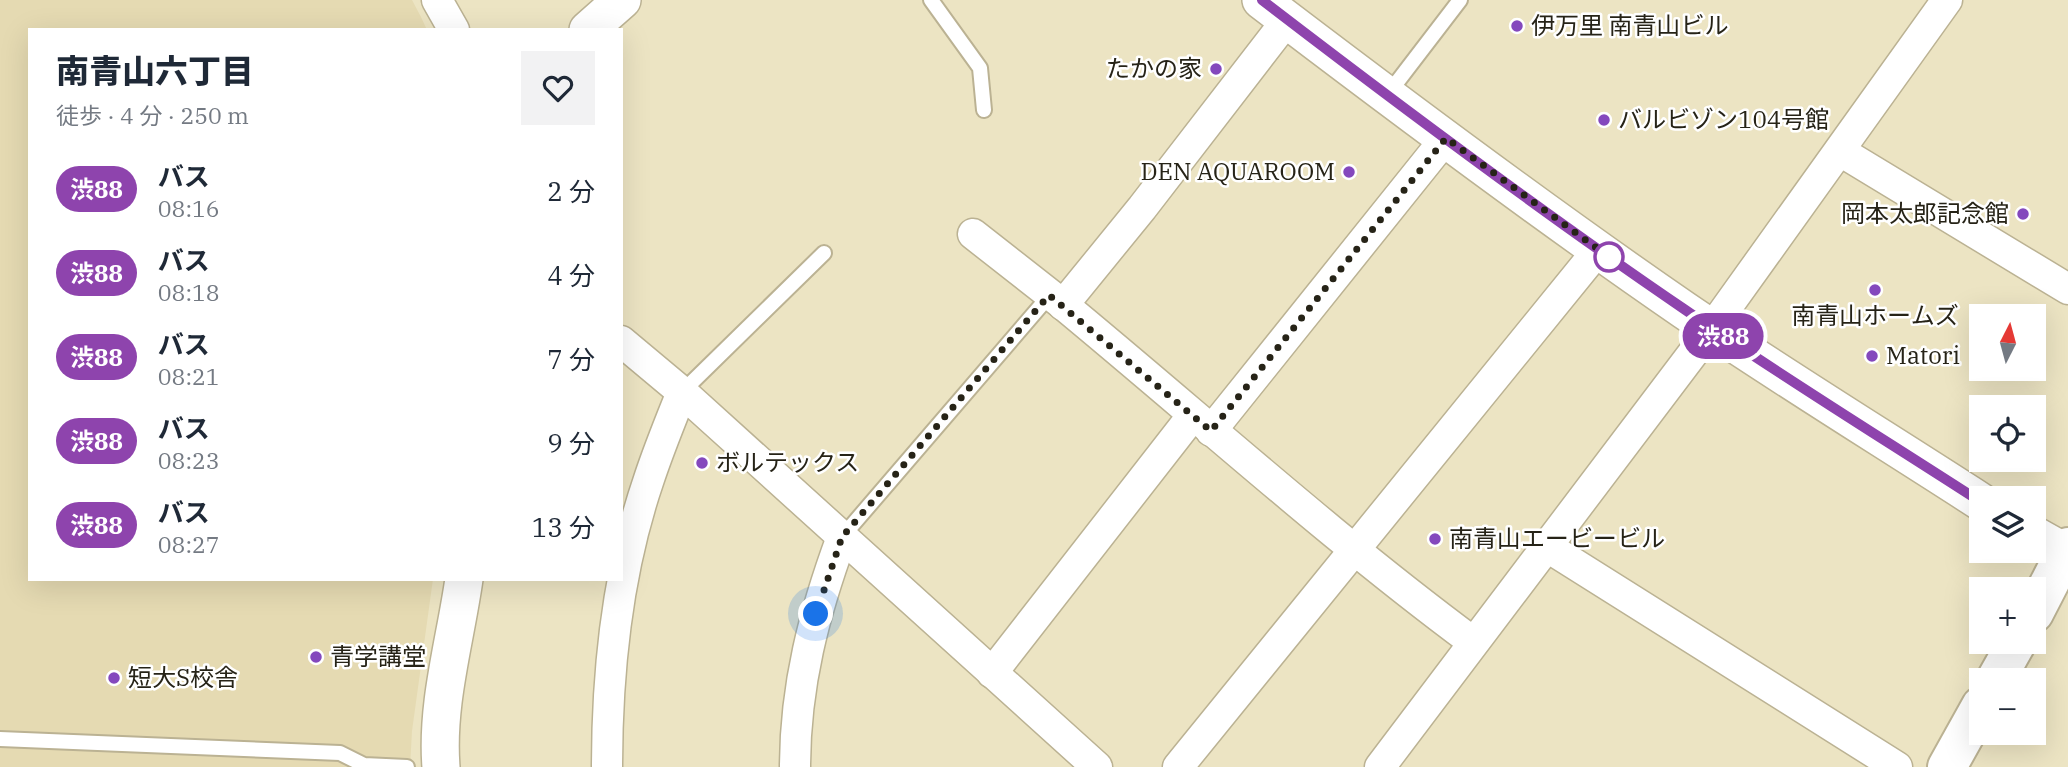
<!DOCTYPE html>
<html lang="ja">
<meta charset="utf-8">
<style>
:root{--surface:#fff;--page:#f2f2f3;--text:#1f2937;--muted:#747a83}
body{margin:0;font-family:"IBM Plex Serif","Noto Sans JP",serif;background:var(--page);color:var(--text);height:100vh;display:flex;flex-direction:column;font-size:26px;white-space:nowrap}
*{box-sizing:border-box;margin:0}
p{font-size:23px;color:var(--muted)}
.icon{flex:none;width:38px;height:38px;fill:none;stroke:currentColor;stroke-width:2;stroke-linecap:round;stroke-linejoin:round}
.map{position:relative;flex:1;overflow:hidden}
.details{position:absolute;left:28px;top:28px;width:595px;height:553px;display:flex;flex-direction:column;background:var(--surface);border-radius:0px;box-shadow:0 7px 28px #0002}
.details>*{flex:none}
.badge{padding:0 14px;border-radius:23px;font-size:24px;line-height:46px}
.needle{width:46px;rotate:6deg}
.tools{position:absolute;left:1969px;top:304px;display:grid;gap:14px}
.tools a{display:grid;place-items:center;width:77px;height:77px;border-radius:0px;background:var(--surface);box-shadow:0 7px 28px #0002;font-size:35px}
.you{position:absolute;width:35px;height:35px;margin:-18px;border:5px solid #fff;border-radius:50%;background:#1a73e8;box-shadow:0 0 0 10px #1a73e833}
.map>.badge{position:absolute;translate:-50% -50%;box-shadow:0 0 0 4px #fff}
.round{display:grid;place-items:center;flex:none;width:74px;height:74px;border-radius:0px;background:var(--page)}
.head{display:flex;align-items:center;justify-content:space-between;height:119px;padding:0 28px}
h1{font-size:33px;font-weight:800;line-height:52px}
ul{padding:0;list-style:none}
li{display:flex;align-items:center;gap:21px;height:84px;padding:0 28px}
li div{flex:1}
li b{display:block;font-size:26px}
li em{font-style:normal}
li .badge{min-width:77px;font-weight:700;text-align:center}
.map>svg:first-child{display:block}
.built{fill:#e5dab2}
.lines{fill:none;stroke-linecap:round;stroke-linejoin:round}
.service-casing{stroke:#bbb293;stroke-width:18}
.minor-casing{stroke:#bbb293;stroke-width:33}
.tertiary-casing{stroke:#bbb293;stroke-width:40}
.secondary-casing{stroke:#bbb293;stroke-width:42}
.service{stroke:#fff;stroke-width:14}
.minor{stroke:#fff;stroke-width:30}
.tertiary{stroke:#fff;stroke-width:37}
.secondary{stroke:#fff;stroke-width:38}
.line-casing{stroke:#fff;stroke-width:16}
.line{stroke:#8e44ad;stroke-width:10}
.walk{stroke:#262317;stroke-width:7;stroke-dasharray:0 12.6}
.poi-dot{fill:#8448bd;stroke:#fff;stroke-width:2.5}
.stop-dot{fill:#fff;stroke:#8e44ad;stroke-width:3.5}
.labels{text-anchor:middle;stroke-width:5;stroke-linejoin:round;paint-order:stroke}
.poi-label{font-size:24px;fill:#262317;stroke:#fff;text-anchor:start}
</style>
<div class="map">
<svg width="2068" height="767" viewBox="0 0 2068 767">
<rect width="100%" height="100%" fill="#ece4c3"/>
<polygon class="built" points="0,0 412,0 421,17 427,30 30,30 30,579 433,579 412,731 410,767 0,767"/>
<g class="lines">
<defs>
<g id="service">
<polyline points="931,0 980,68 984,110"/>
<polyline points="1388,94 1460,0"/>
<polyline points="682,392 824,253"/>
<polyline points="842,537 1050,295"/>
<polyline points="0,739 340,753 364,765 407,767"/>
</g>
<g id="minor">
<polyline points="437,0 454,30"/>
<polyline points="1840,151 2068,289"/>
<path d="M973,234C1002,257 1032,280 1061,303C1198,416 1330,536 1473,642"/>
<polyline points="1063,305 1142,208 1287,20"/>
<polyline points="621,341 682,392 1097,767"/>
<polyline points="1211,431 1446,138"/>
<polyline points="1546,546 1897,767"/>
<polyline points="992,673 1193,415"/>
<path d="M607,767C607,671 617,573 648,482C658,451 670,422 682,392"/>
<path d="M795,767C795,686 814,613 842,537"/>
<polyline points="1178,767 1598,250"/>
<polyline points="1380,767 1712,328 1947,0"/>
</g>
<g id="tertiary">
<path d="M1261,0C1400,106 1540,211 1684,310C1781,376 1882,438 1981,502"/>
<polyline points="588,30 622,0"/>
<polyline points="2034,535 2068,554"/>
<path d="M441,767C436,704 455,642 464,579"/>
</g>
<g id="secondary">
<polyline points="2034,613 2068,547"/>
<polyline points="1995,681 2017,642"/>
<polyline points="1947,767 1981,706"/>
</g>
</defs>
<use href="#service" class="service-casing"/>
<use href="#minor" class="minor-casing"/>
<use href="#tertiary" class="tertiary-casing"/>
<use href="#secondary" class="secondary-casing"/>
<use href="#service" class="service"/>
<use href="#minor" class="minor"/>
<use href="#tertiary" class="tertiary"/>
<use href="#secondary" class="secondary"/>
</g>
<g class="lines">
<defs>
<path id="line" d="M1262,0C1400,106 1540,211 1684,309C1781,376 1882,438 1981,502"/>
</defs>
<use href="#line" class="line-casing"/>
<use href="#line" class="line"/>
<polyline class="walk" points="816,614 842,537 1049,295 1211,431 1446,138 1609,257"/>
</g>
<g class="poi-dot">
<circle cx="1517" cy="26" r="7"/>
<circle cx="1216" cy="69" r="7"/>
<circle cx="1604" cy="120" r="7"/>
<circle cx="1349" cy="172" r="7"/>
<circle cx="2023" cy="214" r="7"/>
<circle cx="1875" cy="290" r="7"/>
<circle cx="1872" cy="356" r="7"/>
<circle cx="702" cy="463" r="7"/>
<circle cx="1435" cy="539" r="7"/>
<circle cx="316" cy="657" r="7"/>
<circle cx="114" cy="678" r="7"/>
</g>
<circle class="stop-dot" cx="1609" cy="257" r="14"/>
<g class="labels">
<g class="poi-label">
<text x="1531" y="34">伊万里 南青山ビル</text>
<text x="1202" y="77" text-anchor="end">たかの家</text>
<text x="1618" y="128">バルビゾン104号館</text>
<text x="1335" y="180" text-anchor="end">DEN AQUAROOM</text>
<text x="2009" y="222" text-anchor="end">岡本太郎記念館</text>
<text x="1875" y="324" text-anchor="middle">南青山ホームズ</text>
<text x="1886" y="364">Matori</text>
<text x="716" y="471">ボルテックス</text>
<text x="1449" y="547">南青山エービービル</text>
<text x="330" y="665">青学講堂</text>
<text x="128" y="686">短大S校舎</text>
</g>
</g>
</svg>
<div class="tools">
<a><svg class="needle" viewBox="-14 -14 28 28"><path d="M0-13l5 13h-10z" fill="#e53935"/><path d="M0 13l5-13h-10z" fill="#747a83"/></svg></a>
<a><svg class="icon" aria-label="locate" viewBox="0 0 24 24"><circle cx="12" cy="12" r="6"/><path d="M12 2v4M12 18v4M2 12h4M18 12h4"/></svg></a>
<a><svg class="icon" aria-label="layers" viewBox="0 0 24 24"><path d="M12 4l9 5-9 5-9-5zM3 14l9 5 9-5"/></svg></a>
<a>+</a>
<a>−</a>
</div>
<div class="you" style="left:816px;top:614px"></div>
<b class="badge" style="left:1723px;top:336px;background:#8e44ad;color:#fff">渋88</b>
<section class="details">
<div class="head"><div><h1>南青山六丁目</h1><p>徒歩 · 4 分 · 250 m</p></div><a class="round"><svg class="icon" aria-label="heart" viewBox="0 0 24 24"><path d="M12 20l-8-8c-3-5 5-10 8-4 3-6 11-1 8 4z"/></svg></a></div>
<ul>
<li><span class="badge" style="background:#8e44ad;color:#fff">渋88</span><div><b>バス</b><p>08:16</p></div><em>2 分</em></li>
<li><span class="badge" style="background:#8e44ad;color:#fff">渋88</span><div><b>バス</b><p>08:18</p></div><em>4 分</em></li>
<li><span class="badge" style="background:#8e44ad;color:#fff">渋88</span><div><b>バス</b><p>08:21</p></div><em>7 分</em></li>
<li><span class="badge" style="background:#8e44ad;color:#fff">渋88</span><div><b>バス</b><p>08:23</p></div><em>9 分</em></li>
<li><span class="badge" style="background:#8e44ad;color:#fff">渋88</span><div><b>バス</b><p>08:27</p></div><em>13 分</em></li>
</ul>
</section>
</div>
